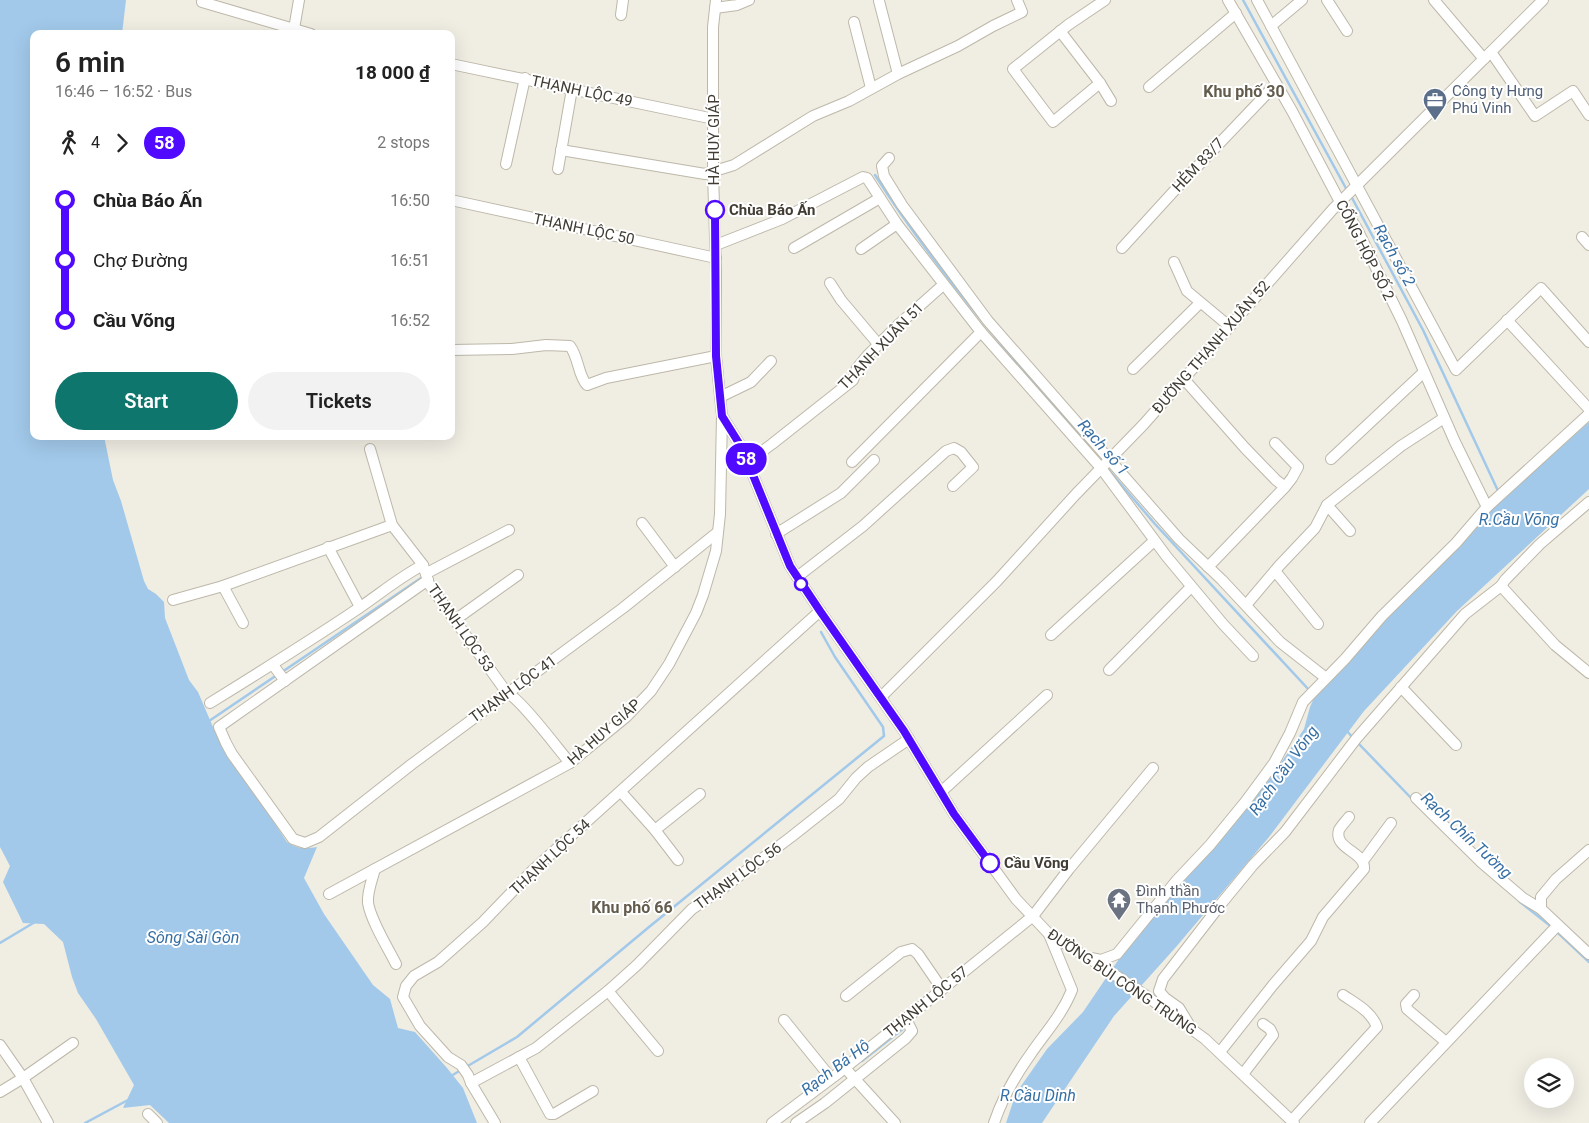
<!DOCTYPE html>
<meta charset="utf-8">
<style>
:root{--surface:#fff;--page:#f2f2f2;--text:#222;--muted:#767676;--accent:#0f766e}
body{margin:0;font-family:Roboto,sans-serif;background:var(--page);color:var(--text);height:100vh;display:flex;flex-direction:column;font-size:19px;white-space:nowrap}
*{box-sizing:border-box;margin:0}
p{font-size:16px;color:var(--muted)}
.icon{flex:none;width:28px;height:28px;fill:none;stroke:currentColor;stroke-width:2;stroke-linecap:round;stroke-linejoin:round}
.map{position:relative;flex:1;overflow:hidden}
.drawer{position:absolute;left:30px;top:30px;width:425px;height:410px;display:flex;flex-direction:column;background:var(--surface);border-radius:10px;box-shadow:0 5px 20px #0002}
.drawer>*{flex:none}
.badge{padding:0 10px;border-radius:16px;font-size:18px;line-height:32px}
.controls{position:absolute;left:1524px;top:1058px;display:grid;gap:10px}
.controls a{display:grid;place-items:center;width:50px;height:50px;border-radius:50%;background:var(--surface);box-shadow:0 5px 20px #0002;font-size:25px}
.map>.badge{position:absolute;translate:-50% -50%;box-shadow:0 0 0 2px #fff}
.legs{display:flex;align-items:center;gap:8px;height:55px;padding:0 25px;font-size:16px}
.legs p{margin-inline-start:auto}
.head{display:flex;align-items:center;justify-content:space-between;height:85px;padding:0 25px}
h1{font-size:28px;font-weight:600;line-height:38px}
.action{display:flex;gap:10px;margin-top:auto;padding:10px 25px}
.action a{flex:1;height:58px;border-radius:30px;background:var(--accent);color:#fff;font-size:20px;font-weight:600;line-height:58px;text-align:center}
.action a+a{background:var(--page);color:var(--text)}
ul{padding:0 25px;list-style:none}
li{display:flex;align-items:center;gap:18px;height:60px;font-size:19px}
li i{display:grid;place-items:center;width:8px;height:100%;margin:0 6px;background:currentColor}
li i::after{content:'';width:12px;height:12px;margin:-6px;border:4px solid;border-radius:50%;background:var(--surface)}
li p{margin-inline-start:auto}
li:first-child i{background:linear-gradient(#0000 50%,currentColor 0)}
li:last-child i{background:linear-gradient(currentColor 50%,#0000 0)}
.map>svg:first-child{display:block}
.water{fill:#a2c9ea}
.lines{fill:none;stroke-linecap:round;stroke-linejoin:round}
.stream{stroke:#a2c9ea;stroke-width:2.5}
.minor-casing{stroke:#bdb8a9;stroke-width:12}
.minor{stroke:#fff;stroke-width:10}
.line-1-casing{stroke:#fff;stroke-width:11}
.line-1{stroke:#4f0aff;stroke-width:8}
.stop-1-dot{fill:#fff;stroke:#4f0aff;stroke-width:2.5}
.labels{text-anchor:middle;stroke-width:4;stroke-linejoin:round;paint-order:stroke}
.street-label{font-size:15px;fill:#413d34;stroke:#fff}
.service-label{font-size:15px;fill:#4e5e75;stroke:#fff;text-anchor:start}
.stop-label{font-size:15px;font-weight:bold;fill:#413d34;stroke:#fff;text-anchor:start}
.worship-label{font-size:15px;fill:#5b616d;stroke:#fff;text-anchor:start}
.neighbourhood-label{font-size:16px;font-weight:bold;fill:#635b4c;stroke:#fff}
.water-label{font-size:16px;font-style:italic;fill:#366fa4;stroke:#fff}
</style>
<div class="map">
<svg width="1589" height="1123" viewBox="0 0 1589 1123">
<rect width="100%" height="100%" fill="#f0ede3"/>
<g class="water">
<path d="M0,0H126L122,34H34V436H104L113,480L121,501L144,581L148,589L156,594L164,602L165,618L189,680L198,692L216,734L287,842C298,849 305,849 317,847L304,878L324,914L373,985L390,999L398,1028L415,1032L447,1068L463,1088L477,1123H169L150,1105L123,1108L134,1085L96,1019L78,993L72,977L63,942L44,924L23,923L3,882L10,866L0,847Z"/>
<polygon points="1589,422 1589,489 1457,611 1364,711 1269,837 1176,947 1114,1016 1042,1123 1006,1123 1013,1102 1021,1086 1047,1049 1083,1012 1123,953 1272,776 1304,729 1310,707 1314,698 1342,669 1394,611 1491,509"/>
</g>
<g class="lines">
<g class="stream">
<polyline points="1243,0 1348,192"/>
<path d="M875,175C937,272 1013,359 1089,446"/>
<polyline points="1351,196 1423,330 1499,493"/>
<polyline points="1107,468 1155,524 1310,691"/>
<polyline points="282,672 424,576"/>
<polyline points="209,721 277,675"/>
<polyline points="1346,730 1354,739"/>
<polyline points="1358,743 1413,800"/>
<polyline points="1520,902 1553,928"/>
<polyline points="1557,932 1589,962"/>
<polyline points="0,943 35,922"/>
<polyline points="862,1061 904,1028"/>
<polyline points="466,1067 517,1037 649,927 884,736 883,727 835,657 821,632"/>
<polyline points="451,1076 461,1070"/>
<polyline points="85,1123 128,1100"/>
</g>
<defs>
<g id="minor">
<polyline points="1228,0 1292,111 1340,202 1357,229 1402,321 1455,442 1487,507"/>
<polyline points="1257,0 1456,370 1541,288 1589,342"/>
<polyline points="1327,0 1347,31"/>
<polyline points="1434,0 1484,59"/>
<polyline points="879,1 898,74"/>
<polyline points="202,2 311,34"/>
<polyline points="715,8 737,5 749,0"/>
<polyline points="621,15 623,0"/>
<polyline points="854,22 871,88"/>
<polyline points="1271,26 1302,0"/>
<polyline points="294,29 299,0"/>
<polyline points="1060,31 1100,83 1111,101"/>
<polyline points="1491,52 1535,116 1573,91 1589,115"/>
<polyline points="451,64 714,119"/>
<polyline points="1100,83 1053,122 1013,69 1068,25 1105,0"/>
<polyline points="1149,87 1236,13"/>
<polyline points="561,150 705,174 734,165 813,116 849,101 898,74 958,46 993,26 1022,12 1017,0"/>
<polyline points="889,158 882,166 884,176 902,205 988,321 1179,539 1222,580 1280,642 1326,678"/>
<polyline points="506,164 525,78"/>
<polyline points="558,169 572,89"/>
<polyline points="451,200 716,258"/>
<polyline points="1582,237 1589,245"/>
<polyline points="716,245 782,219 863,177 867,178 897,224 981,332 1101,468 1167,557 1223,624 1253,656"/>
<polyline points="794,248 880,198"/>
<polyline points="1122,248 1174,191 1276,84"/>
<polyline points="861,249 897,224"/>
<polyline points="1174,262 1187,291 1229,326"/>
<polyline points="830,283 841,300 879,345"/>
<polyline points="1507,320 1589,409"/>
<path d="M451,350L512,349L546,345L570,346C579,358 578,376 587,385L606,378L716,356"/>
<polyline points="1133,369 1200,303"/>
<polyline points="1183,378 1245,448 1276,480 1285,487 1292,478 1298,467 1275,443"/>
<polyline points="720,397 751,382 771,361"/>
<polyline points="722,416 742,448 790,566 820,611 904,731 954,814 1016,899 1049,934 1103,967 1145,995 1205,1039 1294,1123"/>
<path d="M370,449L392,525L423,565L429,584L507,693C520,698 558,749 570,763"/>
<polyline points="746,458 757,455 772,444 853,380 857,368 867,356 897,326 943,285"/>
<polyline points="1331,459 1424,372"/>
<polyline points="852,462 981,332"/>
<polyline points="1327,505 1350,531"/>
<polyline points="642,523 675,567"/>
<polyline points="776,534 841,493 874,460"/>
<polyline points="328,547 360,607"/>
<polyline points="1208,567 1285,487"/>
<polyline points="1275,571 1318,624"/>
<polyline points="427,573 509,530"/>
<polyline points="797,577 863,526 946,451 954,448 961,452 973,467 953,486"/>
<polyline points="428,580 219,727 226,743 232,754 293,839 305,843 319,837 412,764 623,608 718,532"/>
<polyline points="223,586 392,525"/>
<polyline points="1501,586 1555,645 1589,673"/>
<polyline points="173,600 223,586 243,623"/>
<polyline points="1246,605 1279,566 1315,528 1327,505 1401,446 1444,418"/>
<polyline points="455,620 518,575"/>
<polyline points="1051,635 1154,541"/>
<polyline points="273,665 285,681"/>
<polyline points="1109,670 1191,587"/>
<polyline points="1401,687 1456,745"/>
<polyline points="881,697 997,581 1076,494 1144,424 1333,209 1543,0"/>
<path d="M210,703C260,672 310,641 359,608C381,593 400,577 423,565"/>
<polyline points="621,792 655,830 678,860"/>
<polyline points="941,792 1047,695"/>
<polyline points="1416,798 1482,863 1523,898 1541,909 1589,954"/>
<polyline points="655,830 700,794"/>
<polyline points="1363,861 1391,823"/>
<path d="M375,869C372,880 367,892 368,903C371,921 388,948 396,964"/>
<polyline points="329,894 570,763 626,717 651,691 669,664 696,613 703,595 716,551 720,514 722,416 716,356 716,270 713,173 713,27 716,0"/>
<polyline points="1541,909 1541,897 1556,879 1589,850"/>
<polyline points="1091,958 1101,960 1117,954 1177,880 1210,845 1246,801 1274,763 1290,733 1303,702 1345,659 1382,616 1456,543 1487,507 1589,414"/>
<polyline points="608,991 658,1051"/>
<polyline points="1414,995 1406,1004 1407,1009 1446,1042"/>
<polyline points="846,996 901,952 912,949 918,954 942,989"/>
<polyline points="784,1020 831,1078"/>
<polyline points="1190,1026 1179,1008 1165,998 1159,991 1163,979 1221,904 1253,865 1285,832 1356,739 1465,614 1501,586 1505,580 1540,544 1589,502"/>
<polyline points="0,1045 23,1078 48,1123"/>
<path d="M1220,1052L1273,985L1311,941L1323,917L1364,869C1366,852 1333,849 1339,830C1341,826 1346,821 1349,817"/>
<polyline points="519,1057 550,1114 554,1114 593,1091"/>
<polyline points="845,1068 895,1123"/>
<polyline points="1243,1074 1273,1035 1270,1029 1263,1024"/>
<polyline points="471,1083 536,1048 608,991 637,965 692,909 722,889 791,837 839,799 856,778 868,767 909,739"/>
<polyline points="0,1092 23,1078 73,1043"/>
<polyline points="148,1114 157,1123"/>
<path d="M1292,1120L1377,1027C1371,1011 1356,1004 1343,995"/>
<polyline points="495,1123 471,1083 468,1075 461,1065 448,1057 420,1026 403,997 406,986 414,976 438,962 483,922 532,871 820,611"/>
<polyline points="772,1123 836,1075 1033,916 1069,869 1153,768"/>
<polyline points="796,1123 825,1103 906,1038 912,1031 906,1019"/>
<path d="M994,1123C1002,1099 1015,1076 1030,1055C1045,1033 1062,1015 1072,990L1049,934"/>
<polyline points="1370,1123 1557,926"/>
</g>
</defs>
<use href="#minor" class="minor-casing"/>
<use href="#minor" class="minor"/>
</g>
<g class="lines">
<defs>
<polyline id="line-1" points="715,210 716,356 722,416 742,448 790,566 820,611 904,731 954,814 990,863"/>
</defs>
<use href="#line-1" class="line-1-casing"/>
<use href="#line-1" class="line-1"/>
</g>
<defs>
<symbol id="office-pin" viewBox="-11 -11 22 30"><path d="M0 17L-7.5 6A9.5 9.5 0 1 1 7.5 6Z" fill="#5c6f8a" stroke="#fff"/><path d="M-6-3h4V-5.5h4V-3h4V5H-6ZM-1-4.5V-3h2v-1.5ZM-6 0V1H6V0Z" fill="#fff"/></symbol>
<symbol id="temple-pin" viewBox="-11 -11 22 30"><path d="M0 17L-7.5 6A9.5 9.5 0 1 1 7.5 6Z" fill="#6b7280" stroke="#fff"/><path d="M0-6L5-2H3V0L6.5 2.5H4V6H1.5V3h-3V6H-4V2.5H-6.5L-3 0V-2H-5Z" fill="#fff"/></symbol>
</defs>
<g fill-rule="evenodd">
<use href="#office-pin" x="1421" y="86" width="28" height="38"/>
<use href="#temple-pin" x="1105" y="886" width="28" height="38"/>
</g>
<g class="stop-1-dot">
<circle cx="715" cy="210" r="9"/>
<circle cx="801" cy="584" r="6"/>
<circle cx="990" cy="863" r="9"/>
</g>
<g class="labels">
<g class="street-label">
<text transform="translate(582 91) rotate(12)" y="5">THẠNH LỘC 49</text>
<text transform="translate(714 140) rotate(-90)" y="5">HÀ HUY GIÁP</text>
<text transform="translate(1198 165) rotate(-47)" y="5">HẺM 83/7</text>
<text transform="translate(584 229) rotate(12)" y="5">THẠNH LỘC 50</text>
<text transform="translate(1365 250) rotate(63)" y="5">CỐNG HỘP SỐ 2</text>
<text transform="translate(881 346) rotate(-46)" y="5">THẠNH XUÂN 51</text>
<text transform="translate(1211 347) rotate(-49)" y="5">ĐƯỜNG THẠNH XUÂN 52</text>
<text transform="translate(461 628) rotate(55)" y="5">THẠNH LỘC 53</text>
<text transform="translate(513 689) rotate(-36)" y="5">THẠNH LỘC 41</text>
<text transform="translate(604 732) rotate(-41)" y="5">HÀ HUY GIÁP</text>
<text transform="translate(550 857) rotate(-43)" y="5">THẠNH LỘC 54</text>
<text transform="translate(738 876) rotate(-36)" y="5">THẠNH LỘC 56</text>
<text transform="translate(1122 982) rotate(34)" y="5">ĐƯỜNG BÙI CÔNG TRỪNG</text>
<text transform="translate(926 1002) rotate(-39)" y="5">THẠNH LỘC 57</text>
</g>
<g class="service-label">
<text x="1452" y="96">Công ty Hưng<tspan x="1452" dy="17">Phú Vinh</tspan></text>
</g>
<g class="stop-label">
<text x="729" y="215">Chùa Báo Ấn</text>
<text x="1004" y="868">Cầu Võng</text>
</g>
<g class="worship-label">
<text x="1136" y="896">Đình thần<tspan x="1136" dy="17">Thạnh Phước</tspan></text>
</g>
<g class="neighbourhood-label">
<text x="1244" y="97">Khu phố 30</text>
<text x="632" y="913">Khu phố 66</text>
</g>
<g class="water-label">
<text transform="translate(1395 255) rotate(61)" y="6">Rạch số 2</text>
<text transform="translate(1104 447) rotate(49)" y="6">Rạch số 1</text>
<text x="1519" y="525">R.Cầu Võng</text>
<text transform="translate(1283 770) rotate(-54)" y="6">Rạch Cầu Võng</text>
<text transform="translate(1467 835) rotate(43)" y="6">Rạch Chín Tường</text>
<text x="193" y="943">Sông Sài Gòn</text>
<text transform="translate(835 1067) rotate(-37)" y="6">Rạch Bá Hộ</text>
<text x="1038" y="1101">R.Cầu Dinh</text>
</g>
</g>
</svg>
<div class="controls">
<a><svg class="icon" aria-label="layers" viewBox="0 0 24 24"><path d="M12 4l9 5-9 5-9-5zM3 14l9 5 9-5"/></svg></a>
</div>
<b class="badge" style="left:746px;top:459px;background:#4f0aff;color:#fff">58</b>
<section class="drawer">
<div class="head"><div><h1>6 min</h1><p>16:46 – 16:52 · Bus</p></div><b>18 000 ₫</b></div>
<div class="legs"><svg class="icon" aria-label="walk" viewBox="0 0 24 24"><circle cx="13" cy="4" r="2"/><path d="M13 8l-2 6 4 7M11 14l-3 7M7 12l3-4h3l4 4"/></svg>4<svg class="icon" aria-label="forward" viewBox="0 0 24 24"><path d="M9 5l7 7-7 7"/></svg><b class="badge" style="background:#4f0aff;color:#fff">58</b><p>2 stops</p></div>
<ul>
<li><i style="color:#4f0aff"></i><b>Chùa Báo Ấn</b><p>16:50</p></li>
<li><i style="color:#4f0aff"></i><span>Chợ Đường</span><p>16:51</p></li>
<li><i style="color:#4f0aff"></i><b>Cầu Võng</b><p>16:52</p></li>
</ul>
<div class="action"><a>Start</a><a>Tickets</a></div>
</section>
</div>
